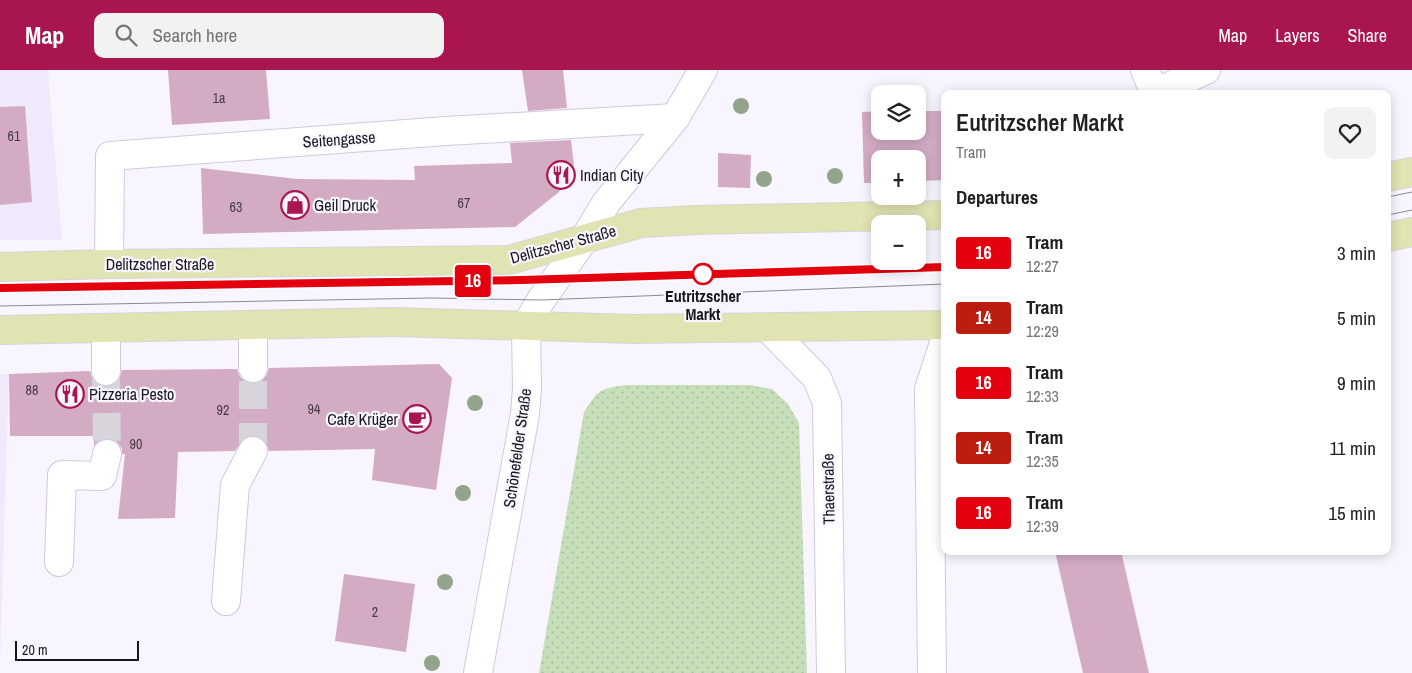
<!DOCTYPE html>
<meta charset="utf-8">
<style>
:root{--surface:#fff;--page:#f2f2f2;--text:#202124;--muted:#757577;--accent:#a8154f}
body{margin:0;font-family:"Archivo Narrow",sans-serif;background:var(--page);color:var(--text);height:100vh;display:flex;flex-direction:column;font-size:19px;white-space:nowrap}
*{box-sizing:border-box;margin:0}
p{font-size:16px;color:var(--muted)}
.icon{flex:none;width:28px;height:28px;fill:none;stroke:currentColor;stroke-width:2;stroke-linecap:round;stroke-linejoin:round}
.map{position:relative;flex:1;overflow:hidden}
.sheet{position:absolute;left:941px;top:20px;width:450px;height:465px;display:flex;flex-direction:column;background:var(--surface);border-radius:10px;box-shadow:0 2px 12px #0003}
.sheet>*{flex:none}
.badge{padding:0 10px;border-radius:4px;font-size:18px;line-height:32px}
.controls{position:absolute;left:871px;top:15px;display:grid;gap:10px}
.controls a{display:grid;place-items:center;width:55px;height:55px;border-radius:10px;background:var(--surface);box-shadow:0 2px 12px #0003;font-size:25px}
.scale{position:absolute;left:15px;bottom:12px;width:124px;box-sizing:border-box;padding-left:5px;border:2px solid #19161e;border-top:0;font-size:14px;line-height:18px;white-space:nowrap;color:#19161e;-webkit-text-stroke:4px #f8f5fe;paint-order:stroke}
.map>.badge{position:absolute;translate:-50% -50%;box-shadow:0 0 0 2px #fff}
h2{padding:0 15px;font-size:19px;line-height:45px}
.round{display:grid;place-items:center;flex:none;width:52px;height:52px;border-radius:10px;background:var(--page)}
.head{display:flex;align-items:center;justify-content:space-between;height:85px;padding:0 15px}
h1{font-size:24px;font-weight:600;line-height:38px}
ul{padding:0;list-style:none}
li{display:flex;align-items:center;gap:15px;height:65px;padding:0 15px}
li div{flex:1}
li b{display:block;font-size:19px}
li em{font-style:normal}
li .badge{min-width:55px;font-weight:700;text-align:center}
header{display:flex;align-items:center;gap:30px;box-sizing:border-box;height:70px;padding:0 25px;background:var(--accent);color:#fff}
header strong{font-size:24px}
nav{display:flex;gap:28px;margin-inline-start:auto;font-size:18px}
.search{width:350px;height:45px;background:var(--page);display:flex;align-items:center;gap:12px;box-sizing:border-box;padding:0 18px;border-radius:10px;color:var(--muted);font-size:19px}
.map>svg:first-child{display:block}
.built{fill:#f0e9fb}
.park{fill:url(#park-dots)}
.building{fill:#d3abc5}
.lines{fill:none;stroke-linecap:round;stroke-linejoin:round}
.minor-tunnel{stroke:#d7d4dc;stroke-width:28;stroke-dasharray:28 14;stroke-linecap:butt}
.minor-casing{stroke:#d1c8df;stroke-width:30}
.major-casing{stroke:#d6d5d6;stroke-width:30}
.minor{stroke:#fff;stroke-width:28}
.major{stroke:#e2e3b3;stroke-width:28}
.tram{stroke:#8c8991;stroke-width:1}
.tree{fill:#92a48b}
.line-casing{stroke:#fff;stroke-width:11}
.line{stroke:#e3000f;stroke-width:8}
.stop-dot{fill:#fff;stroke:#e3000f;stroke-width:2.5}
.labels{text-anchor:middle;stroke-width:4.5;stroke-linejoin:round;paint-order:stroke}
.number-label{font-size:14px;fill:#483b48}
.street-label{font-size:16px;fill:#19161e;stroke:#f8f5fe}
.poi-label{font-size:16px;fill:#19161e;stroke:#f8f5fe;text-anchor:start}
.stop-label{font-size:16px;font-weight:bold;fill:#19161e;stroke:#f8f5fe}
</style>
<header>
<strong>Map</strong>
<div class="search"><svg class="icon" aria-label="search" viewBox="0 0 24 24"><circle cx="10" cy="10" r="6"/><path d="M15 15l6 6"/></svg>Search here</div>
<nav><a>Map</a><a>Layers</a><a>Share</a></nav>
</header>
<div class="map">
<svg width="1412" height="603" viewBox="0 0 1412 603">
<defs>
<pattern id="park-dots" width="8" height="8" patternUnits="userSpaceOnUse" patternTransform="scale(1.25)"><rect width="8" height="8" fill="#c6dfba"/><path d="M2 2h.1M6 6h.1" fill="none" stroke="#aabf9f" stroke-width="1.8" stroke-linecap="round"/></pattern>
</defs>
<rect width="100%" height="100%" fill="#f8f5fe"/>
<g class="built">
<polygon points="0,0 48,0 62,170 0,170"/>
<polygon points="0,304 9,304 0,591"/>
</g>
<path class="park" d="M626,315H750L772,319L788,334L799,353L807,603H539L584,342C599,319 599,319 626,315Z"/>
<g class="building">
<polygon points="168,0 266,0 270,49 172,55"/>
<polygon points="522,0 563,0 567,38 528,41"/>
<polygon points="25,36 32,132 0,135 0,37"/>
<polygon points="880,41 880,61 918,61 918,41 945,41 945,110 918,111 918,89 880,89 880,113 864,113 862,42"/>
<polygon points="571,70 574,96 559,122 515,157 203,164 201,98 297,109 415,110 414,96 512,93 510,73"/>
<polygon points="718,83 751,85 750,118 718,117"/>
<polygon points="439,294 452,308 436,420 372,410 375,379 269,381 266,373 261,367 252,365 244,368 235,381 178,382 175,448 118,449 125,384 122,384 122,379 117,372 110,369 103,369 96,373 94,376 94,366 10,366 9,304 90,301 92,308 98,314 106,317 113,315 119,309 122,300 237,299 239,305 245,311 253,314 260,312 266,306 269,298"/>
<polygon points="1055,481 1121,481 1149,603 1083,603"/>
<polygon points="344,504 415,514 406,582 335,571"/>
</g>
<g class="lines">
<g class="minor-tunnel">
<polyline points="106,301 107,384"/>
<polyline points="253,381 253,298"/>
</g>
<defs>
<g id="minor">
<polyline points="1145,0 1155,24"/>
<polyline points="1155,23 1206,0"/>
<polyline points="109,194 110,86 446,61 675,48"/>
<polyline points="767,257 817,308 827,333 831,603"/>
<polyline points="253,298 253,255"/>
<polyline points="106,301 106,258"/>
<polyline points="59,492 62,405 102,406 107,384"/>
<polyline points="226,531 235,415 253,381"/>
<polyline points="478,603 525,344 527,318 526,256 541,230 585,168 606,133 675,48 703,0"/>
<polyline points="932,603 929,319 945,270"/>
</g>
<g id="major">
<polyline points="1388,107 1412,102"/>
<polyline points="1388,167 1412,162"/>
<polyline points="0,197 109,194 509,190 641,153 695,150 945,145"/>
<polyline points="0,260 393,252 634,259 945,255"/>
</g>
</defs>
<use href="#minor" class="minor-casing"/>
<use href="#major" class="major-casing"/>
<use href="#minor" class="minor"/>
<use href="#major" class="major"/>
<g class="tram">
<polyline points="1388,127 1412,122"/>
<polyline points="1388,145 1412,140"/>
<polyline points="0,218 522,210 945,197"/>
<polyline points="0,236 431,228 541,230 945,214"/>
</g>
</g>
<g class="tree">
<circle cx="741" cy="36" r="8"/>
<circle cx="835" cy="106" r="8"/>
<circle cx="764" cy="109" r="8"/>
<circle cx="475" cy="333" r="8"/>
<circle cx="463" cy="423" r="8"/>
<circle cx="445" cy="512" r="8"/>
<circle cx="432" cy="593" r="8"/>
</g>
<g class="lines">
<defs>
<polyline id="line" points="0,218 522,210 945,197"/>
</defs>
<use href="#line" class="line-casing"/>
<use href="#line" class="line"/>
</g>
<defs>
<symbol id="restaurant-ring" viewBox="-11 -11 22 22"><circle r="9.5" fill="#f8f5fe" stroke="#a8154f" stroke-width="1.5"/><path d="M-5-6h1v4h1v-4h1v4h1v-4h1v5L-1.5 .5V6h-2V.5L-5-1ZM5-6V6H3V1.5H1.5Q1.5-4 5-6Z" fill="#a8154f"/></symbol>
<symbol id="shop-ring" viewBox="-11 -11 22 22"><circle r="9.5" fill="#f8f5fe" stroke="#a8154f" stroke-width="1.5"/><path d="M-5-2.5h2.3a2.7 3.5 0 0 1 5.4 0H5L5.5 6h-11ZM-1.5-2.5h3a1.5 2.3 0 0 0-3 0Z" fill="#a8154f"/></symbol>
<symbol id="cafe-ring" viewBox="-11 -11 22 22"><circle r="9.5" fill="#f8f5fe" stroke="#a8154f" stroke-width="1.5"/><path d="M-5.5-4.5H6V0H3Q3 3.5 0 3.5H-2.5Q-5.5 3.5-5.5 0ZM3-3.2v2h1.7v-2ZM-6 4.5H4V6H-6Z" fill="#a8154f"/></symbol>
</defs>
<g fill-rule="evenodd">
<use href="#restaurant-ring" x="545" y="89" width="32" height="32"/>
<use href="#shop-ring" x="279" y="119" width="32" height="32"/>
<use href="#restaurant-ring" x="54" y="308" width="32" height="32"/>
<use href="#cafe-ring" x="401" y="333" width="32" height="32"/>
</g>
<circle class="stop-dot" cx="703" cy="204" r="10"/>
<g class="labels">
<g class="number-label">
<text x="219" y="33">1a</text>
<text x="14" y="71">61</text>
<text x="464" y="138">67</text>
<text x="236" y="142">63</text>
<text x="32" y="325">88</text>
<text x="314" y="344">94</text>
<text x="223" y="345">92</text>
<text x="136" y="379">90</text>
<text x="375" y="547">2</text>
</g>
<g class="street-label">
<text transform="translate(339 69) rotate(-4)" y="6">Seitengasse</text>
<text transform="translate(563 174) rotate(-15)" y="6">Delitzscher Straße</text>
<text x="160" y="200">Delitzscher Straße</text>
<text transform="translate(517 378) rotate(-82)" y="6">Schönefelder Straße</text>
<text transform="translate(828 419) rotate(-91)" y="6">Thaerstraße</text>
</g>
<g class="poi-label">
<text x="580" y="111">Indian City</text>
<text x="314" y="141">Geil Druck</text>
<text x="89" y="330">Pizzeria Pesto</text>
<text x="398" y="355" text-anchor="end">Cafe Krüger</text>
</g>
<g class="stop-label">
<text x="703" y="232">Eutritzscher<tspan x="703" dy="18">Markt</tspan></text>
</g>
</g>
</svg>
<div class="controls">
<a><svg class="icon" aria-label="layers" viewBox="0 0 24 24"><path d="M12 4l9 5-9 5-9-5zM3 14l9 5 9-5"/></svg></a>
<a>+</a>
<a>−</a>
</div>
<div class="scale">20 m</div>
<b class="badge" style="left:473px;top:211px;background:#e3000f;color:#fff">16</b>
<section class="sheet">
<div class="head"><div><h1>Eutritzscher Markt</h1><p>Tram</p></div><a class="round"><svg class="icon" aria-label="heart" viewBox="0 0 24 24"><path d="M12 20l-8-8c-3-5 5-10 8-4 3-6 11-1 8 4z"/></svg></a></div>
<h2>Departures</h2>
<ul>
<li><span class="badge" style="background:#e3000f;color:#fff">16</span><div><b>Tram</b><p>12:27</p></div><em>3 min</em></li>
<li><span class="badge" style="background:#bb1e10;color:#fff">14</span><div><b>Tram</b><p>12:29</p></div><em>5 min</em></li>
<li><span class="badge" style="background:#e3000f;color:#fff">16</span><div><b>Tram</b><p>12:33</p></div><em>9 min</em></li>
<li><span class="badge" style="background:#bb1e10;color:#fff">14</span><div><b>Tram</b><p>12:35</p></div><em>11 min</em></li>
<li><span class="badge" style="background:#e3000f;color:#fff">16</span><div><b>Tram</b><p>12:39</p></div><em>15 min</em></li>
</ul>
</section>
</div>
